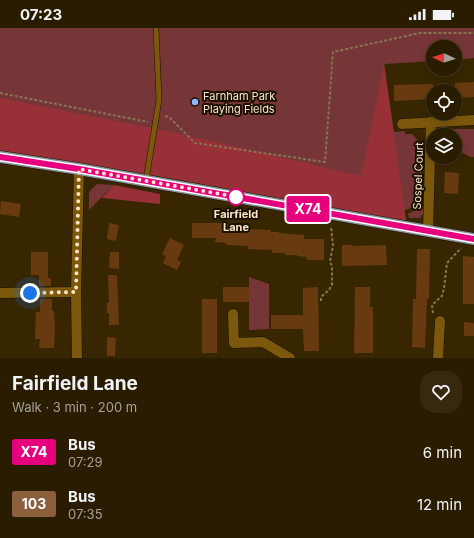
<!DOCTYPE html>
<meta charset="utf-8">
<style>
:root{--surface:#2a1c01;--page:#362910;--text:#f1f3f6;--muted:#a5a199;--line:#463a23}
body{margin:0;font-family:Inter,sans-serif;background:var(--page);color:var(--text);height:100vh;display:flex;flex-direction:column;font-size:15px;white-space:nowrap}
*{box-sizing:border-box;margin:0}
p{font-size:13px;color:var(--muted)}
.icon{flex:none;width:22px;height:22px;fill:none;stroke:currentColor;stroke-width:2;stroke-linecap:round;stroke-linejoin:round}
.map{position:relative;height:330px;overflow:hidden}
.details{display:flex;flex-direction:column;background:var(--surface);flex:1}
.details>*{flex:none}
.badge{padding:0 8px;border-radius:3px;font-size:14px;line-height:26px}
.needle{width:26px;rotate:273deg}
.tools{position:absolute;left:426px;top:12px;display:grid;gap:8px}
.tools a{display:grid;place-items:center;width:36px;height:36px;border-radius:50%;background:var(--surface);box-shadow:0 2px 10px #0003,0 0 0 1px var(--line);font-size:20px}
.you{position:absolute;width:20px;height:20px;margin:-10px;border:3px solid #fff;border-radius:50%;background:#1a73e8;box-shadow:0 0 0 6px #1a73e833}
.map>.badge{position:absolute;translate:-50% -50%;box-shadow:0 0 0 2px #fff}
.round{display:grid;place-items:center;flex:none;width:42px;height:42px;border-radius:16px;background:var(--page)}
.headline{display:flex;align-items:center;justify-content:space-between;height:68px;padding:0 12px}
h1{font-size:19px;font-weight:700;line-height:30px}
ul{padding:0;list-style:none}
li{display:flex;align-items:center;gap:12px;height:52px;padding:0 12px}
li div{flex:1}
li b{display:block;font-size:15px}
li em{font-style:normal}
li .badge{min-width:44px;font-weight:700;text-align:center}
.status{display:flex;justify-content:space-between;align-items:center;height:28px;padding:0 20px;background:var(--surface);direction:ltr}
.status svg{height:11px;fill:currentColor}
.map>svg:first-child{display:block}
.green{fill:#763638}
.forest{fill:#983037}
.building{fill:#673b0f}
.lines{fill:none;stroke-linecap:round;stroke-linejoin:round}
.lane-casing{stroke:#1b1000;stroke-width:6}
.street-casing{stroke:#1b1000;stroke-width:11}
.primary-casing{stroke:#1b1000;stroke-width:13}
.path{stroke:#877451;stroke-width:2;stroke-dasharray:3 2;stroke-linecap:butt}
.lane{stroke:#7b580c;stroke-width:5}
.street{stroke:#7b580c;stroke-width:10}
.primary{stroke:#87929d;stroke-width:12}
.line-casing{stroke:#fff;stroke-width:9}
.line{stroke:#e6007e;stroke-width:6}
.walk{stroke:#fae6c6;stroke-width:4;stroke-dasharray:0 7.2}
.poi-dot{fill:#8fb8fd;stroke:#1b1000;stroke-width:1.5}
.stop-dot{fill:#fff;stroke:#e6007e;stroke-width:2}
.labels{text-anchor:middle;stroke-width:4;stroke-linejoin:round;paint-order:stroke}
.poi-label{font-size:11px;fill:#fae6c6;stroke:#1b1000;text-anchor:start}
.street-label{font-size:11px;fill:#fae6c6;stroke:#1b1000}
.stop-label{font-size:11px;font-weight:bold;fill:#fae6c6;stroke:#1b1000}
</style>
<div class="status"><b>07:23</b><svg viewBox="0 0 49 12"><path d="M0 12V9h3v3zM5 12V6h3v6zM10 12V3h3v9zM15 12V0h3v12zM26 1h20v11H26zM47 4h2v5h-2z"/></svg></div>
<div class="map">
<svg width="474" height="330" viewBox="0 0 474 330">
<rect width="100%" height="100%" fill="#382601"/>
<g class="green">
<polygon points="0,0 474,0 474,30 455,32 455,19 433,19 433,33 384,36 394,104 405,103 405,106 412,106 422,117 421,175 404,183 406,192 0,115"/>
<polygon points="452,101 474,101 474,129 471,129 455,121 455,107 448,107"/>
<polygon points="97,156 114,157 89,182 89,164"/>
<polygon points="424,178 423,186 420,190 409,190 408,186"/>
<polygon points="249,249 269,256 269,301 249,302"/>
</g>
<g class="forest">
<polygon points="384,36 406,192 381,190 174,151 0,124 0,70 177,105 361,148"/>
<polygon points="114,157 160,166 160,176 102,170"/>
</g>
<g class="building">
<polygon points="474,54 474,69 455,70 455,55"/>
<polygon points="433,56 433,71 394,73 394,57"/>
<polygon points="445,144 459,145 458,166 444,165"/>
<polygon points="1,173 21,176 19,189 0,186"/>
<polygon points="109,195 119,197 116,213 107,211"/>
<polygon points="192,195 223,195 223,196 233,196 233,197 248,198 248,201 271,202 271,204 279,204 279,205 304,207 304,211 324,211 324,232 307,232 307,229 297,228 297,227 285,227 285,225 272,225 272,222 248,221 248,218 226,217 226,215 215,214 216,210 192,210"/>
<polygon points="170,210 184,217 177,232 181,234 177,242 163,235 166,228 162,226"/>
<polygon points="342,217 352,217 352,218 386,217 387,237 342,238"/>
<polygon points="417,221 430,221 429,271 427,271 425,320 412,319 413,271 416,271"/>
<polygon points="31,224 48,224 48,250 51,250 51,258 40,258 39,257 39,247 31,247"/>
<polygon points="110,224 119,224 119,241 109,240"/>
<polygon points="463,228 474,229 474,276 463,276"/>
<polygon points="108,247 117,247 119,297 109,297 109,285 107,285 107,275 109,275"/>
<rect x="223" y="259" width="26" height="15"/>
<polygon points="318,259 319,323 304,323 303,301 271,301 271,287 303,287 303,260"/>
<polygon points="355,259 370,259 370,279 373,279 373,325 354,325"/>
<polygon points="40,271 52,271 52,283 54,283 55,300 54,320 39,320 40,311 35,311 36,284 40,284"/>
<rect x="202" y="271" width="15" height="54"/>
<polygon points="464,294 474,295 474,308 464,308"/>
<polygon points="107,309 116,310 115,328 107,328"/>
</g>
<g class="lines">
<defs>
<polyline id="lane" points="146,152 159,72 156,0"/>
<g id="street">
<polyline points="402,96 474,92"/>
<polyline points="428,203 431,94"/>
<polyline points="0,265 76,264"/>
<polyline points="233,286 234,315 263,314 290,330"/>
<polyline points="77,330 76,264 79,141"/>
<polyline points="438,330 440,293"/>
</g>
<polyline id="primary" points="0,129 79,141 474,211"/>
</defs>
<use href="#lane" class="lane-casing"/>
<use href="#street" class="street-casing"/>
<use href="#primary" class="primary-casing"/>
<g class="path">
<polyline points="0,65 148,94"/>
<polyline points="165,88 169,89 195,115 325,134 333,24 420,5 474,5"/>
<polyline points="321,273 321,269 329,262 332,257 332,239 330,233 333,218 331,198"/>
<polyline points="433,285 432,277 442,268 444,260 447,235 461,220"/>
</g>
<use href="#lane" class="lane"/>
<use href="#street" class="street"/>
<use href="#primary" class="primary"/>
</g>
<g class="lines">
<defs>
<polyline id="line" points="0,129 79,141 474,211"/>
</defs>
<use href="#line" class="line-casing"/>
<use href="#line" class="line"/>
<polyline class="walk" points="30,265 76,264 79,141 238,169 236,169"/>
</g>
<circle class="poi-dot" cx="195" cy="74" r="4"/>
<circle class="stop-dot" cx="236" cy="169" r="8"/>
<g class="labels">
<g class="poi-label">
<text x="203" y="72">Farnham Park<tspan x="203" dy="13">Playing Fields</tspan></text>
</g>
<g class="street-label">
<text transform="translate(418 148) rotate(-88)" y="4">Sospel Court</text>
</g>
<g class="stop-label">
<text x="236" y="190">Fairfield<tspan x="236" dy="13">Lane</tspan></text>
</g>
</g>
</svg>
<div class="tools">
<a><svg class="needle" viewBox="-14 -14 28 28"><path d="M0-13l5 13h-10z" fill="#e53935"/><path d="M0 13l5-13h-10z" fill="#a5a199"/></svg></a>
<a><svg class="icon" aria-label="locate" viewBox="0 0 24 24"><circle cx="12" cy="12" r="6"/><path d="M12 2v4M12 18v4M2 12h4M18 12h4"/></svg></a>
<a><svg class="icon" aria-label="layers" viewBox="0 0 24 24"><path d="M12 4l9 5-9 5-9-5zM3 14l9 5 9-5"/></svg></a>
</div>
<div class="you" style="left:30px;top:265px"></div>
<b class="badge" style="left:308px;top:181px;background:#e6007e;color:#fff">X74</b>
</div>
<section class="details">
<div class="headline"><div><h1>Fairfield Lane</h1><p>Walk · 3 min · 200 m</p></div><a class="round"><svg class="icon" aria-label="heart" viewBox="0 0 24 24"><path d="M12 20l-8-8c-3-5 5-10 8-4 3-6 11-1 8 4z"/></svg></a></div>
<ul>
<li><span class="badge" style="background:#e6007e;color:#fff">X74</span><div><b>Bus</b><p>07:29</p></div><em>6 min</em></li>
<li><span class="badge" style="background:#8b5e3c;color:#fff">103</span><div><b>Bus</b><p>07:35</p></div><em>12 min</em></li>
</ul>
</section>
